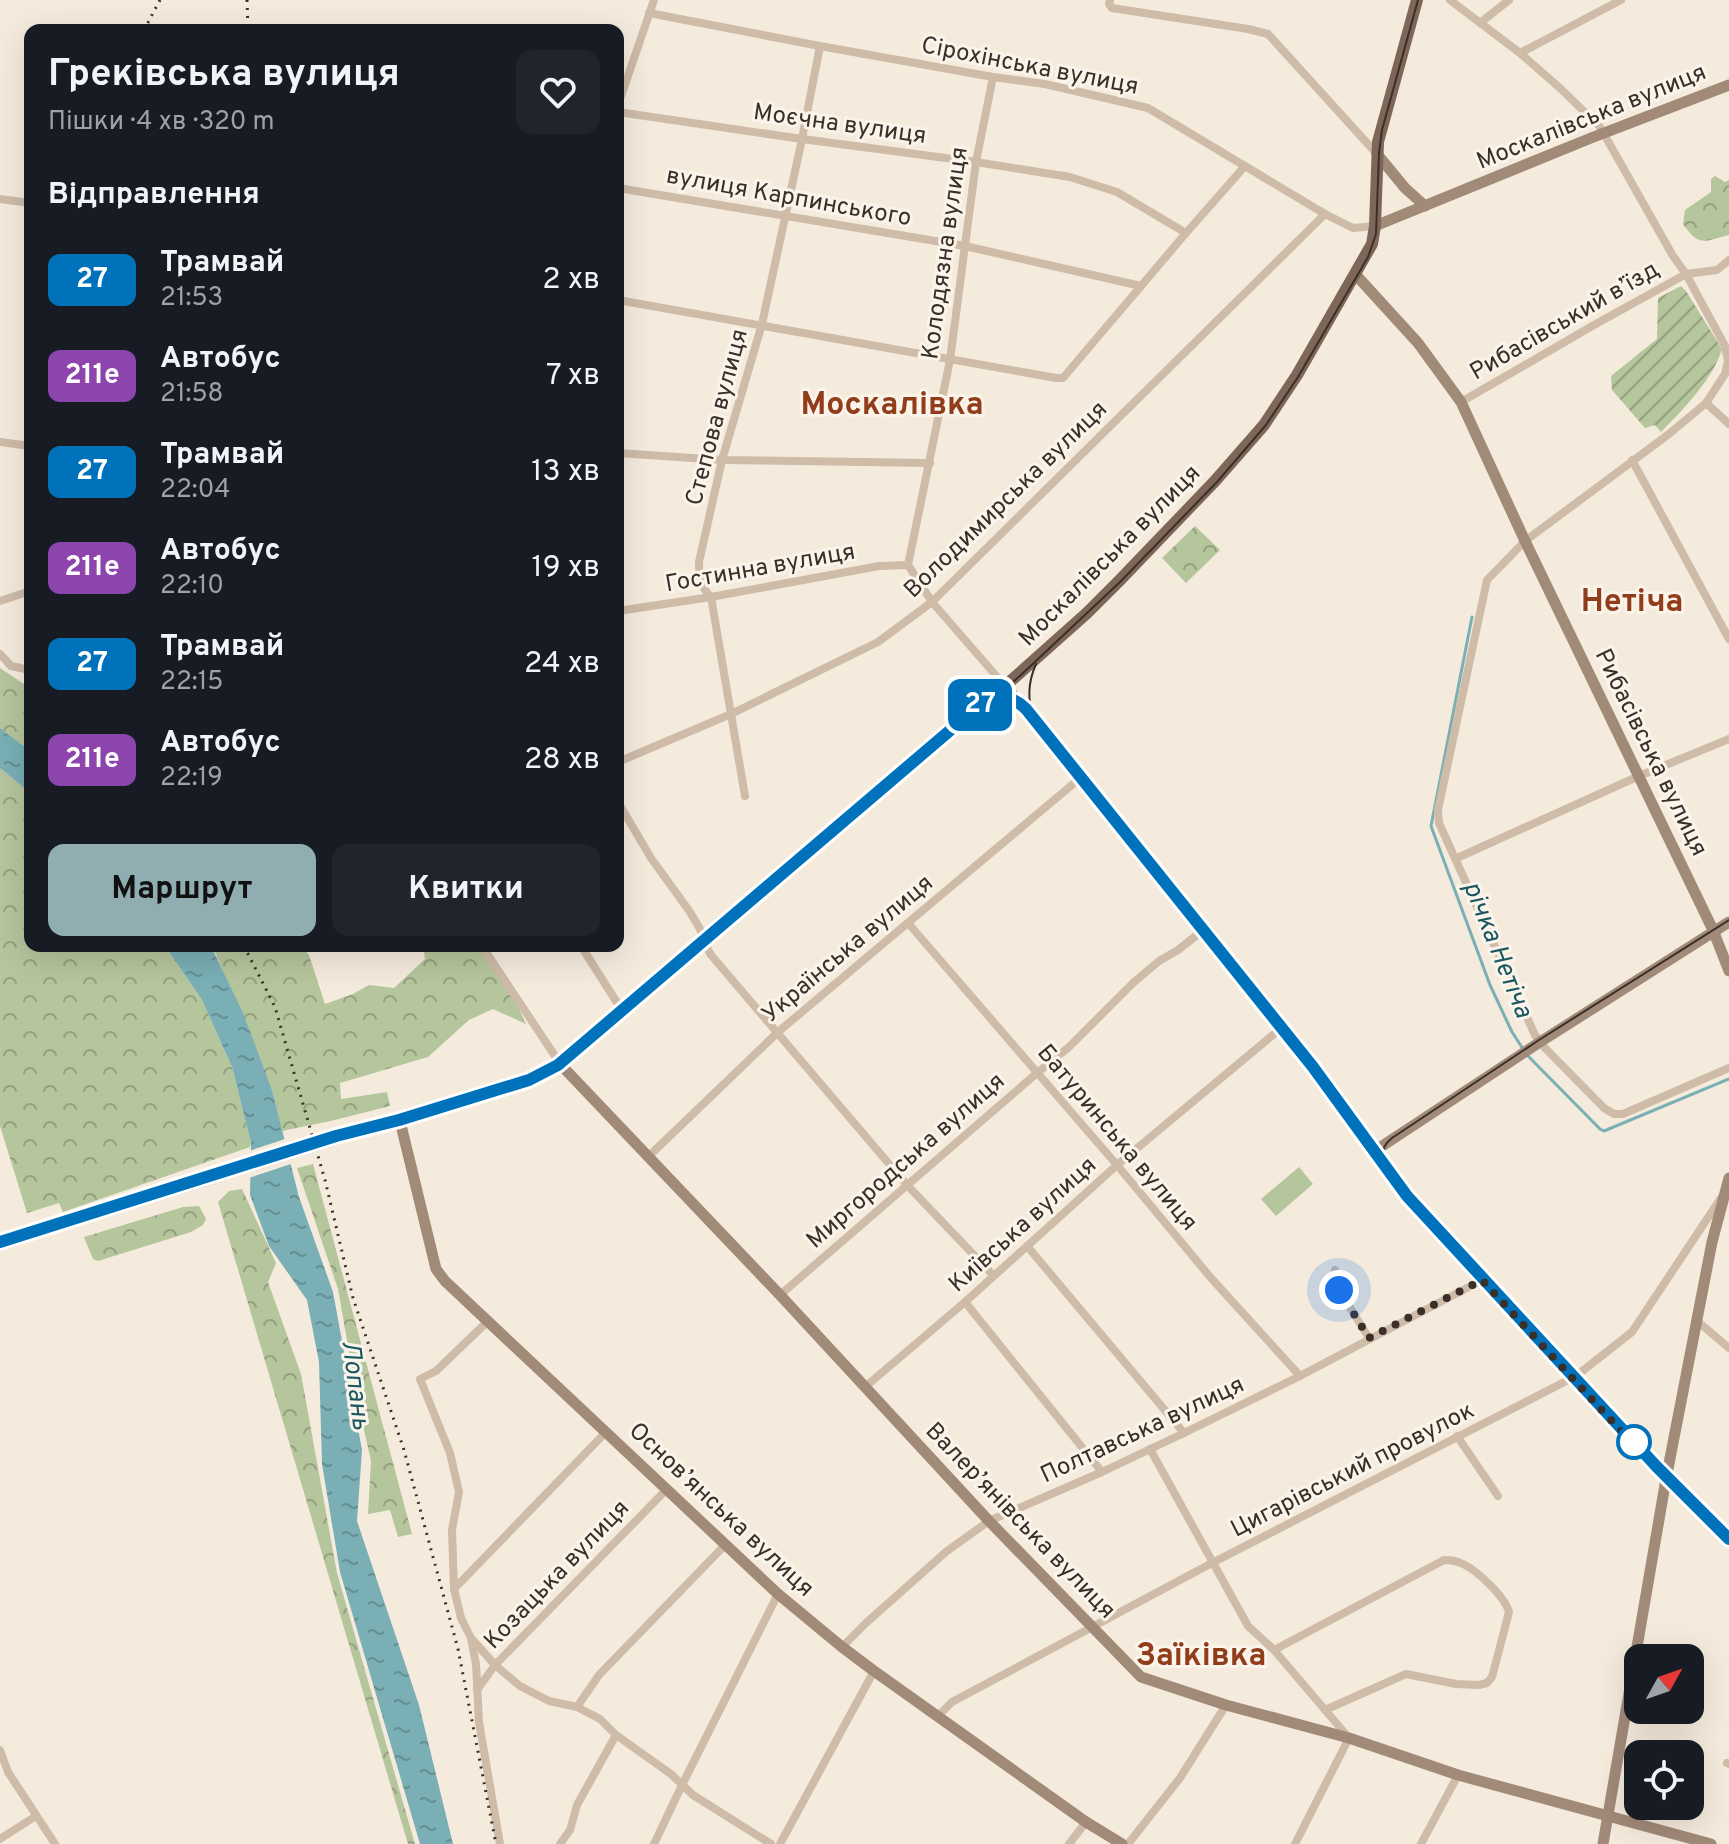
<!DOCTYPE html>
<html lang="uk">
<meta charset="utf-8">
<style>
:root{--surface:#171b24;--page:#20242c;--text:#f1f3f6;--muted:#9ea1a6;--accent:#90adb2}
body{margin:0;font-family:Overpass,sans-serif;background:var(--page);color:var(--text);height:100vh;display:flex;flex-direction:column;font-size:30px;white-space:nowrap}
*{box-sizing:border-box;margin:0}
p{font-size:26px;color:var(--muted)}
.icon{flex:none;width:44px;height:44px;fill:none;stroke:currentColor;stroke-width:2;stroke-linecap:round;stroke-linejoin:round}
.map{position:relative;flex:1;overflow:hidden}
.details{position:absolute;left:24px;top:24px;width:600px;height:928px;display:flex;flex-direction:column;background:var(--surface);border-radius:16px;box-shadow:0 8px 32px #0002}
.details>*{flex:none}
.badge{padding:0 16px;border-radius:12px;font-size:28px;line-height:52px}
.needle{width:52px;rotate:50deg}
.fabs{position:absolute;left:1624px;top:1644px;display:grid;gap:16px}
.fabs a{display:grid;place-items:center;width:80px;height:80px;border-radius:16px;background:var(--surface);box-shadow:0 8px 32px #0002;font-size:40px}
.you{position:absolute;width:40px;height:40px;margin:-20px;border:6px solid #fff;border-radius:50%;background:#1a73e8;box-shadow:0 0 0 12px #1a73e833}
.map>.badge{position:absolute;translate:-50% -50%;box-shadow:0 0 0 4px #fff}
h2{padding:0 24px;font-size:30px;line-height:72px}
.round{display:grid;place-items:center;flex:none;width:84px;height:84px;border-radius:16px;background:var(--page)}
.headline{display:flex;align-items:center;justify-content:space-between;height:136px;padding:0 24px}
h1{font-size:38px;font-weight:700;line-height:60px}
.cta{display:flex;gap:16px;margin-top:auto;padding:16px 24px}
.cta a{flex:1;height:92px;border-radius:16px;background:var(--accent);color:#111;font-size:32px;font-weight:700;line-height:92px;text-align:center}
.cta a+a{background:var(--page);color:var(--text)}
ul{padding:0;list-style:none}
li{display:flex;align-items:center;gap:24px;height:96px;padding:0 24px}
li div{flex:1}
li b{display:block;font-size:30px}
li em{font-style:normal}
li .badge{min-width:88px;font-weight:700;text-align:center}
.map>svg:first-child{display:block}
.grass{fill:#b5c59c}
.forest{fill:url(#forest-crowns)}
.garden{fill:url(#garden-furrows)}
.water{fill:url(#water-ripples)}
.pier{fill:#f5ebdd}
.lines{fill:none;stroke-linecap:round;stroke-linejoin:round}
.stream{stroke:#79afb5;stroke-width:3}
.street{stroke:#cebba8;stroke-width:8}
.secondary{stroke:#a28a79;stroke-width:11}
.primary{stroke:#7e6758;stroke-width:12}
.tram{stroke:#3a2f29;stroke-width:2}
.rail{stroke:#3a2f29;stroke-width:3;stroke-dasharray:2 6;stroke-linecap:butt}
.secondary-bridge{stroke:#a28a79;stroke-width:11}
.line-casing{stroke:#fff;stroke-width:18}
.line{stroke:#0072bc;stroke-width:12}
.walk{stroke:#3a2f29;stroke-width:8;stroke-dasharray:0 14.4}
.stop-dot{fill:#fff;stroke:#0072bc;stroke-width:4}
.labels{text-anchor:middle;stroke-width:6;stroke-linejoin:round;paint-order:stroke}
.street-label{font-size:24px;fill:#3a2f29;stroke:#fbf4ea}
.water-label{font-size:26px;font-style:italic;fill:#1a5860;stroke:#fbf4ea}
.district-label{font-size:32px;font-weight:bold;fill:#913c1a;stroke:#fbf4ea}
</style>
<div class="map">
<svg width="1729" height="1844" viewBox="0 0 1729 1844">
<defs>
<pattern id="forest-crowns" width="20" height="18" patternUnits="userSpaceOnUse" patternTransform="scale(2)"><rect width="20" height="18" fill="#b5c59c"/><path d="M2 6a3 3 0 1 1 6 0M12 15a3 3 0 1 1 6 0" fill="none" stroke="#94a07f"/></pattern>
<pattern id="garden-furrows" width="10" height="10" patternUnits="userSpaceOnUse" patternTransform="scale(2)"><rect width="10" height="10" fill="#b5c59c"/><path d="M-1 1l2-2M0 10L10 0M9 11l2-2" fill="none" stroke="#94a07f"/></pattern>
<pattern id="water-ripples" width="26" height="14" patternUnits="userSpaceOnUse" patternTransform="scale(2)"><rect width="26" height="14" fill="#79afb5"/><path d="M2 4q2-2 4 0t4 0M15 11q2-2 4 0t4 0" fill="none" stroke="#648f93"/></pattern>
</defs>
<rect width="100%" height="100%" fill="#f5ebdd"/>
<polygon class="grass" points="1299,1167 1313,1184 1276,1216 1261,1199"/>
<g class="forest">
<path d="M1715,176L1725,182L1729,180V235C1704,241 1700,248 1683,224L1685,210L1711,192V179Z"/>
<polygon points="1195,526 1220,550 1186,583 1162,558"/>
<polygon points="0,668 30,688 30,752 0,728"/>
<polygon points="0,768 30,793 30,946 165,946 202,1000 232,1067 251,1143 250,1147 63,1212 59,1203 27,1213 0,1126"/>
<polygon points="211,946 302,946 309,955 325,1004 353,994 369,985 394,988 425,959 423,946 482,946 509,987 526,1024 493,1009 469,1020 428,1057 340,1083 341,1099 387,1092 390,1106 335,1120 282,1131 272,1090 215,952"/>
<polygon points="313,1164 412,1534 398,1537 390,1510 368,1514 371,1461 358,1403 338,1289 297,1168"/>
<polygon points="242,1189 276,1263 268,1282 301,1374 337,1573 415,1844 408,1844 218,1202 229,1191"/>
<polygon points="199,1206 206,1219 203,1225 191,1232 98,1261 93,1259 84,1237 183,1207"/>
</g>
<path class="garden" d="M1681,286L1686,291L1722,349C1713,379 1683,410 1661,432L1655,425L1645,428L1612,390L1611,376L1657,339L1658,298Z"/>
<g class="water">
<polygon points="0,728 30,751 30,793 0,768"/>
<polygon points="165,946 211,946 243,1013 272,1090 299,1197 333,1292 362,1450 357,1521 419,1705 453,1844 420,1844 340,1572 322,1464 319,1362 307,1300 269,1246 250,1195 251,1143 232,1067 202,1000"/>
</g>
<polygon class="pier" points="288,1138 294,1163 246,1179 246,1152"/>
<g class="lines">
<g class="stream">
<polyline points="1472,617 1431,826 1490,985 1512,1032 1523,1049"/>
<polyline points="1527,1055 1600,1129 1604,1131 1729,1079"/>
</g>
<g class="street">
<polyline points="1110,0 1109,4 1112,8 1248,29 1268,34 1377,154"/>
<polyline points="1450,0 1520,53 1561,89 1600,127 1673,256 1686,274 1725,346 1728,361 1725,374 1706,403 1669,434 1525,541 1487,580 1438,810 1439,823 1535,1035 1545,1048 1604,1108 1614,1114 1623,1114 1729,1068"/>
<polyline points="649,13 820,46 993,77 1045,84 1148,108 1325,214 1353,228 1375,226"/>
<polyline points="1480,23 1509,0"/>
<polyline points="1520,53 1621,0"/>
<polyline points="993,77 976,162 950,360 908,565 932,602 1005,686"/>
<polyline points="618,105 654,0"/>
<polyline points="618,112 802,139 976,162 1070,177 1117,192 1186,233"/>
<polyline points="618,188 965,246 1141,286"/>
<polyline points="0,199 30,203"/>
<path d="M618,300C764,325 910,353 1056,378H1063L1186,233L1245,166"/>
<polyline points="1461,402 1594,325 1686,274 1717,270 1729,260"/>
<polyline points="1706,403 1729,424"/>
<polyline points="0,442 30,446"/>
<polyline points="618,453 722,460 930,463"/>
<polyline points="1632,460 1729,639"/>
<polyline points="0,601 30,591"/>
<polyline points="618,611 711,597 879,566 908,565"/>
<polyline points="0,654 11,666 30,670"/>
<polyline points="618,762 731,714 878,642 932,602 1325,214"/>
<path d="M745,796L711,597C700,586 699,578 699,562L722,460L762,324L802,139L820,46"/>
<polyline points="618,802 651,858 690,912 700,929 704,942 711,955 907,1185 993,1275"/>
<polyline points="1457,858 1639,776 1729,739"/>
<polyline points="908,923 1117,1165 1211,1278 1300,1376"/>
<polyline points="482,946 561,1065"/>
<polyline points="581,946 623,1012"/>
<polyline points="649,1156 778,1032 1079,779"/>
<polyline points="1027,1246 1184,1433"/>
<polyline points="1335,1270 1339,1290 1369,1338"/>
<polyline points="780,1295 1037,1073 1069,1047 1133,983 1159,961 1178,950 1202,931"/>
<polyline points="965,1302 1102,1472"/>
<polyline points="1696,1320 1729,1348"/>
<polyline points="488,1321 436,1371 420,1379 450,1453 459,1492 452,1530 454,1589 461,1618 471,1638 495,1665 520,1686 549,1701 577,1707 600,1719 616,1735 671,1774 693,1795 771,1844"/>
<polyline points="865,1387 965,1302 1117,1165 1280,1029"/>
<polyline points="1457,1436 1498,1496"/>
<polyline points="1150,1449 1248,1626 1274,1650 1349,1738 1295,1844"/>
<polyline points="454,1589 606,1432"/>
<polyline points="471,1639 476,1664 479,1722 500,1844"/>
<polyline points="842,1647 866,1623 947,1551 989,1521 1102,1472 1184,1433 1300,1376 1482,1280"/>
<path d="M1274,1650L1444,1560C1451,1560 1457,1561 1463,1564C1478,1571 1505,1597 1509,1612L1492,1677L1487,1683L1479,1685L1456,1684L1406,1674L1325,1710"/>
<polyline points="477,1690 495,1665 667,1489"/>
<polyline points="577,1707 599,1675 726,1544"/>
<polyline points="938,1716 952,1702 1212,1563 1576,1376 1632,1332 1721,1198"/>
<polyline points="0,1750 8,1772 55,1844"/>
<polyline points="1727,1763 1729,1764"/>
<polyline points="0,1839 36,1816"/>
<polyline points="560,1844 570,1830 577,1805 616,1735"/>
<polyline points="654,1844 683,1783 778,1594"/>
<polyline points="780,1844 874,1671"/>
<polyline points="1069,1844 1086,1822"/>
<polyline points="1128,1844 1180,1778 1226,1705"/>
<polyline points="1421,1844 1458,1775"/>
</g>
<g class="secondary">
<polyline points="1377,154 1405,188 1425,206"/>
<polyline points="1375,226 1591,138 1729,85"/>
<polyline points="1356,275 1418,343 1461,402 1525,541 1713,930 1729,971"/>
<polyline points="561,1065 780,1295 989,1521 1141,1677 1226,1705 1349,1738 1458,1775 1711,1844"/>
<polyline points="400,1121 436,1269 445,1281 778,1594 842,1647 874,1671 1086,1822 1122,1844"/>
<polyline points="337,1139 529,1082 561,1065 1005,686"/>
<polyline points="1373,1152 1540,1042 1729,922"/>
<polyline points="0,1245 205,1181"/>
<polyline points="1603,1844 1666,1479 1712,1242 1729,1178"/>
</g>
<polyline class="primary" points="1417,0 1378,142 1375,226 1372,244 1297,375 1264,425 1215,481 1119,581 1087,613 1005,686 1311,1068 1406,1197 1666,1479 1729,1541"/>
<g class="tram">
<path d="M992,698C1005,695 1016,699 1026,709L1313,1067L1407,1196L1666,1477L1729,1539"/>
<path d="M1034,718C1027,700 1028,682 1036,664"/>
<path d="M1383,1165C1380,1154 1383,1145 1392,1138L1539,1040L1729,920"/>
<path d="M0,1247L337,1141L523,1086C546,1078 565,1064 583,1049L1021,675L1120,582L1217,482L1266,425L1298,377L1368,257L1376,234L1379,153L1382,130L1418,0"/>
</g>
<g class="rail">
<polyline points="247,0 248,30"/>
<polyline points="144,30 160,0"/>
<polyline points="244,946 275,1007 325,1180 353,1298 404,1450 458,1649 496,1844"/>
</g>
<polyline class="secondary-bridge" points="205,1181 337,1139"/>
</g>
<g class="lines">
<defs>
<path id="line" d="M0,1242L336,1136L399,1120L529,1080L558,1065L981,704C997,694 1012,695 1026,709L1313,1067L1407,1196L1657,1467L1729,1539"/>
</defs>
<use href="#line" class="line-casing"/>
<use href="#line" class="line"/>
<polyline class="walk" points="1339,1290 1369,1338 1482,1280 1633,1444 1634,1442"/>
</g>
<circle class="stop-dot" cx="1634" cy="1442" r="16"/>
<g class="labels">
<g class="street-label">
<text transform="translate(1030 65) rotate(11)" y="8">Сірохінська вулиця</text>
<text transform="translate(1591 116) rotate(-22)" y="8">Москалівська вулиця</text>
<text transform="translate(840 123) rotate(8)" y="8">Моєчна вулиця</text>
<text transform="translate(789 196) rotate(10)" y="8">вулиця Карпинського</text>
<text transform="translate(944 253) rotate(-82)" y="8">Колодязна вулиця</text>
<text transform="translate(1564 320) rotate(-30)" y="8">Рибасівський в’їзд</text>
<text transform="translate(716 417) rotate(-75)" y="8">Степова вулиця</text>
<text transform="translate(1005 499) rotate(-44)" y="8">Володимирська вулиця</text>
<text transform="translate(1109 555) rotate(-45)" y="8">Москалівська вулиця</text>
<text transform="translate(760 567) rotate(-10)" y="8">Гостинна вулиця</text>
<text transform="translate(1652 752) rotate(64)" y="8">Рибасівська вулиця</text>
<text transform="translate(847 948) rotate(-40)" y="8">Українська вулиця</text>
<text transform="translate(1118 1137) rotate(50)" y="8">Батуринська вулиця</text>
<text transform="translate(905 1160) rotate(-41)" y="8">Миргородська вулиця</text>
<text transform="translate(1022 1224) rotate(-42)" y="8">Київська вулиця</text>
<text transform="translate(1142 1429) rotate(-25)" y="8">Полтавська вулиця</text>
<text transform="translate(1352 1469) rotate(-27)" y="8">Цигарівський провулок</text>
<text transform="translate(722 1509) rotate(43)" y="8">Основ’янська вулиця</text>
<text transform="translate(1021 1520) rotate(46)" y="8">Валер’янівська вулиця</text>
<text transform="translate(556 1574) rotate(-46)" y="8">Козацька вулиця</text>
</g>
<g class="water-label">
<text transform="translate(1499 949) rotate(68)" y="9">річка Нетіча</text>
<text transform="translate(357 1385) rotate(83)" y="9">Лопань</text>
</g>
<g class="district-label">
<text x="892" y="414">Москалівка</text>
<text x="1632" y="611">Нетіча</text>
<text x="1201" y="1665">Заїківка</text>
</g>
</g>
</svg>
<div class="fabs">
<a><svg class="needle" viewBox="-14 -14 28 28"><path d="M0-13l5 13h-10z" fill="#e53935"/><path d="M0 13l5-13h-10z" fill="#9ea1a6"/></svg></a>
<a><svg class="icon" aria-label="locate" viewBox="0 0 24 24"><circle cx="12" cy="12" r="6"/><path d="M12 2v4M12 18v4M2 12h4M18 12h4"/></svg></a>
</div>
<div class="you" style="left:1339px;top:1290px"></div>
<b class="badge" style="left:980px;top:705px;background:#0072bc;color:#fff">27</b>
<section class="details">
<div class="headline"><div><h1>Греківська вулиця</h1><p>Пішки · 4 хв · 320 m</p></div><a class="round"><svg class="icon" aria-label="heart" viewBox="0 0 24 24"><path d="M12 20l-8-8c-3-5 5-10 8-4 3-6 11-1 8 4z"/></svg></a></div>
<h2>Відправлення</h2>
<ul>
<li><span class="badge" style="background:#0072bc;color:#fff">27</span><div><b>Трамвай</b><p>21:53</p></div><em>2 хв</em></li>
<li><span class="badge" style="background:#8e44ad;color:#fff">211е</span><div><b>Автобус</b><p>21:58</p></div><em>7 хв</em></li>
<li><span class="badge" style="background:#0072bc;color:#fff">27</span><div><b>Трамвай</b><p>22:04</p></div><em>13 хв</em></li>
<li><span class="badge" style="background:#8e44ad;color:#fff">211е</span><div><b>Автобус</b><p>22:10</p></div><em>19 хв</em></li>
<li><span class="badge" style="background:#0072bc;color:#fff">27</span><div><b>Трамвай</b><p>22:15</p></div><em>24 хв</em></li>
<li><span class="badge" style="background:#8e44ad;color:#fff">211е</span><div><b>Автобус</b><p>22:19</p></div><em>28 хв</em></li>
</ul>
<div class="cta"><a>Маршрут</a><a>Квитки</a></div>
</section>
</div>
